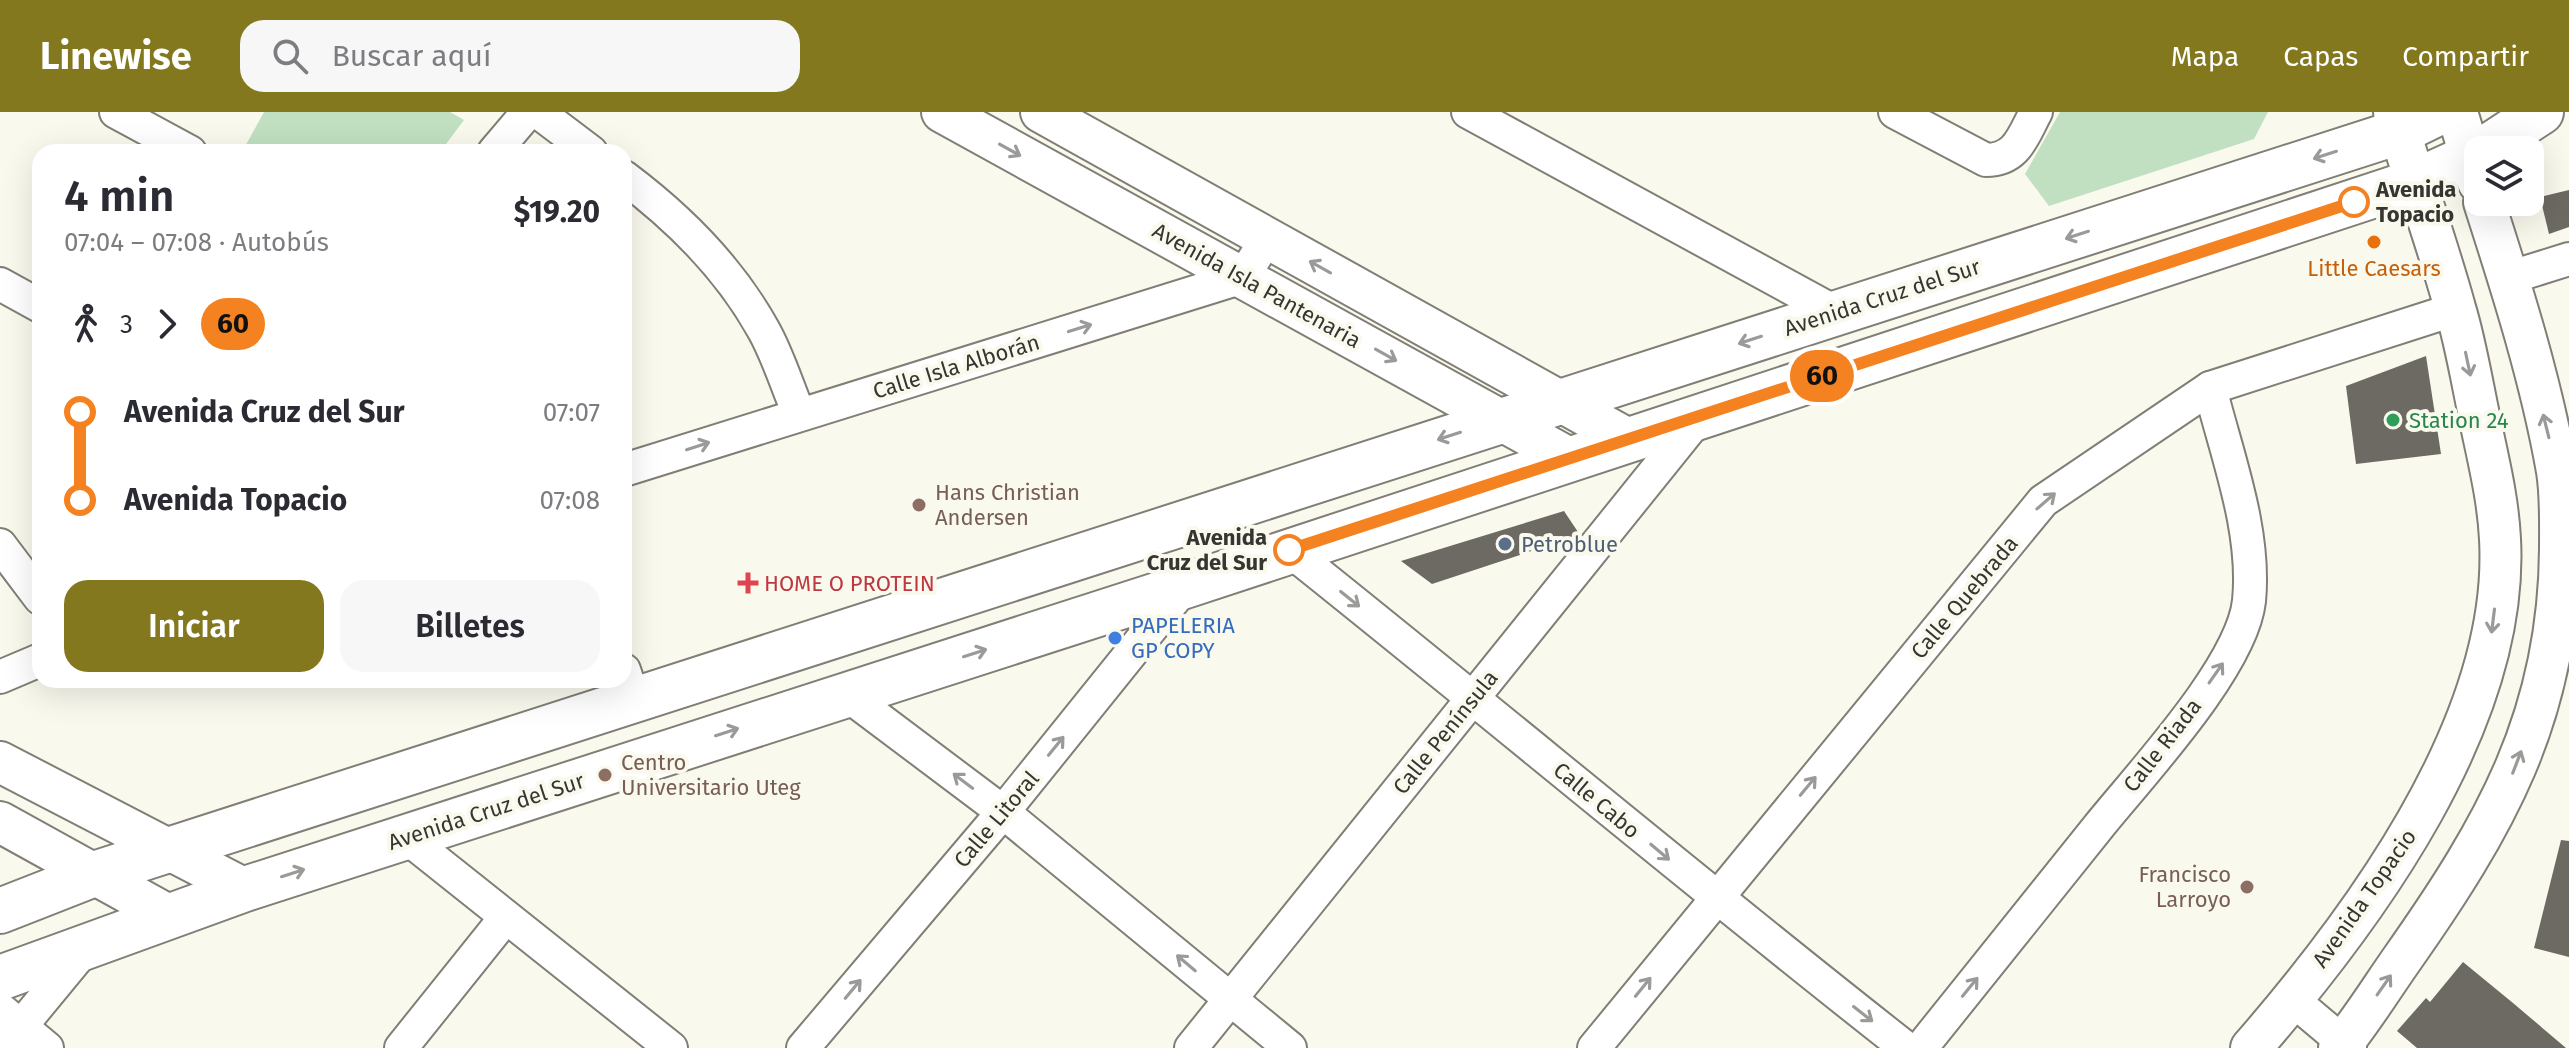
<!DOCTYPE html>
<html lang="es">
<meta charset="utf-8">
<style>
:root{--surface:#fff;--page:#f7f7f7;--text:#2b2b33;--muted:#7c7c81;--accent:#83781d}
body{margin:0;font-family:"Fira Sans",sans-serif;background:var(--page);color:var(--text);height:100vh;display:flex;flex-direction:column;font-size:30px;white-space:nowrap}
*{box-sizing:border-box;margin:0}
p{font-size:26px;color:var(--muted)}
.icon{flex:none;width:44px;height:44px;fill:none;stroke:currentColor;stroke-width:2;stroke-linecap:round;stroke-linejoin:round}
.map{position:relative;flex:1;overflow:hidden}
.details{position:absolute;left:32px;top:32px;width:600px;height:544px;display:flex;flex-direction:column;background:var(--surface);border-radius:24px;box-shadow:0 8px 32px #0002}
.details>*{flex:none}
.badge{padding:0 16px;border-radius:26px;font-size:28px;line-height:52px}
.buttons{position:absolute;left:2464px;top:24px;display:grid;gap:16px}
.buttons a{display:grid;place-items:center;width:80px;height:80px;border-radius:16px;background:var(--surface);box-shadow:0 8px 32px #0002;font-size:40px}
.map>.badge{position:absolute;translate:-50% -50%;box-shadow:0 0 0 4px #fff}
.legs{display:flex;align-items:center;gap:12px;height:88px;padding:0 32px;font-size:26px}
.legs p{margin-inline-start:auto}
.head{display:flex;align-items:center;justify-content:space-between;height:136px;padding:0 32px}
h1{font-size:44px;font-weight:600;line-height:60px}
.cta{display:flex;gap:16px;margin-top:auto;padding:16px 32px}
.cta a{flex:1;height:92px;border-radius:24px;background:var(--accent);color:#fff;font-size:32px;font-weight:600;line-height:92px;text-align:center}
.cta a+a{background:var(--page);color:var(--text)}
ul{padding:0 32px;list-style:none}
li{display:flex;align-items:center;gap:28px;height:88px;font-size:30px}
li i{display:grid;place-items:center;width:12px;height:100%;margin:0 10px;background:currentColor}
li i::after{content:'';width:20px;height:20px;margin:-10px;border:6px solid;border-radius:50%;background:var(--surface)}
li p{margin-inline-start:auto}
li:first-child i{background:linear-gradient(#0000 50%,currentColor 0)}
li:last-child i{background:linear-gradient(currentColor 50%,#0000 0)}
header{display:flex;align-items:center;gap:48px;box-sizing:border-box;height:112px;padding:0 40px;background:var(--accent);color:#fff}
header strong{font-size:38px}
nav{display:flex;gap:44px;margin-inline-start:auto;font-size:28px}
.search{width:560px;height:72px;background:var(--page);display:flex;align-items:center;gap:20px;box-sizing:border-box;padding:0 28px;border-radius:24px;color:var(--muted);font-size:30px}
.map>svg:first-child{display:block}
.green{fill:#c0e0c1}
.building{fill:#6c6a62}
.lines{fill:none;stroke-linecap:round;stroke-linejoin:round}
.minor-casing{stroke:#807e75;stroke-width:36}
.tertiary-casing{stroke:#807e75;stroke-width:44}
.secondary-casing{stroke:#807e75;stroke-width:48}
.minor{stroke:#fff;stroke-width:32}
.tertiary{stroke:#fff;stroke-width:40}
.secondary{stroke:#fff;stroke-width:44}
.oneway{stroke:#9a9a98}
.line-1-casing{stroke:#fff;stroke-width:18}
.line-1{stroke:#f58220;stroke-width:12}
.stop-1-dot{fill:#fff;stroke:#f58220;stroke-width:4}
.food-dot{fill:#e8710a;stroke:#faf9ee;stroke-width:3}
.leisure-dot{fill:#2e9e5b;stroke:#faf9ee;stroke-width:3}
.education-dot{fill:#8d6e63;stroke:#faf9ee;stroke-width:3}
.service-dot{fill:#5c6f8a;stroke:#faf9ee;stroke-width:3}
.health-dot{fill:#e0444e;stroke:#faf9ee;stroke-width:3}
.shop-dot{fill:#3f7fe0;stroke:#faf9ee;stroke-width:3}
.labels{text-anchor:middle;stroke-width:8;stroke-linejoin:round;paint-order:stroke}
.stop-label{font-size:22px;font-weight:bold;fill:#363531;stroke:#faf9ee;text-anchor:start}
.food-label{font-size:22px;fill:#c56008;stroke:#faf9ee}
.street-label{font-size:22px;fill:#363531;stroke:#faf9ee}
.leisure-label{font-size:22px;fill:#27864d;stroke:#faf9ee;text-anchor:start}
.education-label{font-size:22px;fill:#785e54;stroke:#faf9ee;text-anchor:start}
.service-label{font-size:22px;fill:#4e5e75;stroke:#faf9ee;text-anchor:start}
.health-label{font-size:22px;fill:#be3a42;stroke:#faf9ee;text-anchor:start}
.shop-label{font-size:22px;fill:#366cbe;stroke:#faf9ee;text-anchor:start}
</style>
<header>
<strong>Linewise</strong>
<div class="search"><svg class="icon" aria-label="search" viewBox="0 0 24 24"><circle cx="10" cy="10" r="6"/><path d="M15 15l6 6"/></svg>Buscar aquí</div>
<nav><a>Mapa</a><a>Capas</a><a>Compartir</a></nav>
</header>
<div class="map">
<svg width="2569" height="936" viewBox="0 0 2569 936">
<rect width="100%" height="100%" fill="#faf9ee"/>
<g class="green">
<polygon points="264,0 450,0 464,8 440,40 242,40"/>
<polygon points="2060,0 2268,0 2254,27 2049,94 2025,62"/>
</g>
<g class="building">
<polygon points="2569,78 2569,115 2549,122 2540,85"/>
<polygon points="2426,244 2441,342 2356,352 2346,274"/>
<polygon points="1564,399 1580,423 1432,472 1401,449"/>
<polygon points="2561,728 2569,729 2569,845 2534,836"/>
<polygon points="2463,850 2513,891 2566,936 2417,936 2397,919 2426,886 2430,890"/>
</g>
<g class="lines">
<defs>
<g id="minor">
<polyline points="116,0 190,40"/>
<polyline points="538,0 591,40"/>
<polyline points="1468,0 1835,200"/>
<path d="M1895,0L1986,48C2017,48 2023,24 2036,0"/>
<polyline points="494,40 528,0"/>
<path d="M624,65C680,107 729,156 763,217C778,243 787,274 799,302"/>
<polyline points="2508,166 2569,147"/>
<polyline points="0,172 40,194"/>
<polyline points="624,358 1243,165 1267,126"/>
<polyline points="0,433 40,486"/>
<path d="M1289,438C1496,603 1698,773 1906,936"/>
<polyline points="624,558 634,588"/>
<polyline points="0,565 40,548"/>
<polyline points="846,582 1003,700 1290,936"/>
<polyline points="406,725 671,936"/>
<polyline points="2293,888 2350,936"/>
<polyline points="0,897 47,936"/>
<polyline points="3,936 87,834"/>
<polyline points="401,936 506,805"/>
<polyline points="803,936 1003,700 1185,474"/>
<polyline points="1191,936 1700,304"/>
<polyline points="1594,936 2043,389 2210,276 2456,197"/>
<path d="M1921,936C1980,862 2040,788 2099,714C2141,662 2242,554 2249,489C2256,418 2227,344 2210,276"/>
</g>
<g id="tertiary">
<polyline points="942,0 1571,347"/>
<polyline points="1041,0 1628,327"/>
<polyline points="2457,0 2478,70"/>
<polyline points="0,650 245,777"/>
<polyline points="0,710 170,804"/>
<path d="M2251,936C2365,805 2510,609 2500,427C2498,386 2488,347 2480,308C2472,271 2466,232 2455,196C2437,130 2413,66 2394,0"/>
<path d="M2339,936C2362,908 2381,877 2402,847C2495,715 2559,604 2560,437C2560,412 2561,384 2557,359C2541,268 2512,177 2484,90"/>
</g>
<g id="secondary">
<polyline points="2483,38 2541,0"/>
<polyline points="0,799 97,761 2399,20 2440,0"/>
<polyline points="0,866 245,777 1185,474 2414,70 2478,41"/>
</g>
</defs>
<use href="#minor" class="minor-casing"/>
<use href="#tertiary" class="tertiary-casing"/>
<use href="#secondary" class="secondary-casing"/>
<use href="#minor" class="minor"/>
<use href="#tertiary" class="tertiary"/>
<use href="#secondary" class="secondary"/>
</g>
<defs><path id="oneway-shaft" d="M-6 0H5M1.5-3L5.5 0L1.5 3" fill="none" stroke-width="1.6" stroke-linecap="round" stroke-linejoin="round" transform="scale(2)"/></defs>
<g class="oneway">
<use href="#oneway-shaft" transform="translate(1010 38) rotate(29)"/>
<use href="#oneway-shaft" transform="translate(2325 43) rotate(162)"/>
<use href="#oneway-shaft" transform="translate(2077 123) rotate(162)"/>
<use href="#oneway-shaft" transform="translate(1320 155) rotate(-151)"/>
<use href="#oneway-shaft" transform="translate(1080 216) rotate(-17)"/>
<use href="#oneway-shaft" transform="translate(1750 228) rotate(162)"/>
<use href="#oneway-shaft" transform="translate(1386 243) rotate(29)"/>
<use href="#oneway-shaft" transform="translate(2468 252) rotate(78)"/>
<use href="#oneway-shaft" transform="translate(2546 314) rotate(-104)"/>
<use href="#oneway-shaft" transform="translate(1449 324) rotate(162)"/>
<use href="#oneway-shaft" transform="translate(698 334) rotate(-18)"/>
<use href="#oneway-shaft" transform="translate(2046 389) rotate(-41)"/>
<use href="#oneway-shaft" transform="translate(1350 487) rotate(39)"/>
<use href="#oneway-shaft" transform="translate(2493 509) rotate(97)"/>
<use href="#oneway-shaft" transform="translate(975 541) rotate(-18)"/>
<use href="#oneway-shaft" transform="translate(2216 561) rotate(-55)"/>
<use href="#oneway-shaft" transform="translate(727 620) rotate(-18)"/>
<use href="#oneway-shaft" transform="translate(1056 634) rotate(-51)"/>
<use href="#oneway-shaft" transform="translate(2517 650) rotate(-69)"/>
<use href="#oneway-shaft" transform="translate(963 669) rotate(-143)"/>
<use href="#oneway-shaft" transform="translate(1808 674) rotate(-50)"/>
<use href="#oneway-shaft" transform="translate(1660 740) rotate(40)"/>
<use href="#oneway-shaft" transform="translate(293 761) rotate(-18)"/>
<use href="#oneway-shaft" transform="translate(1186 851) rotate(-140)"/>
<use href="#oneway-shaft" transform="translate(2384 873) rotate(-55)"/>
<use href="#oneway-shaft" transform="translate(1643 875) rotate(-51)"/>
<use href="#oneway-shaft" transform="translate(1970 875) rotate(-51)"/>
<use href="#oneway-shaft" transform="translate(853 877) rotate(-50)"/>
<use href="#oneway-shaft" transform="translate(1863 902) rotate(38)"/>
</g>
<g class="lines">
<defs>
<polyline id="line-1" points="1289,438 2354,90"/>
</defs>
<use href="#line-1" class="line-1-casing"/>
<use href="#line-1" class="line-1"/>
</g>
<g class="stop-1-dot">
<circle cx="2354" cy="90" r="14"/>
<circle cx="1289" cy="438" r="14"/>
</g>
<circle class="food-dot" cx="2374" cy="130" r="8"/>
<circle class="leisure-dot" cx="2393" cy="308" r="8"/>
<g class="education-dot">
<circle cx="919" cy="393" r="8"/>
<circle cx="605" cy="663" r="8"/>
<circle cx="2247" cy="775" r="8"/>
</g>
<circle class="service-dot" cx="1505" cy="432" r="8"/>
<path class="health-dot" d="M744 459h8v8h8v8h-8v8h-8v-8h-8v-8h8z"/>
<circle class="shop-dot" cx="1115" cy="526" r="8"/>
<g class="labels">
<g class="stop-label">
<text x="2376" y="85">Avenida<tspan x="2376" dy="25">Topacio</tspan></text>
<text x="1267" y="433" text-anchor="end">Avenida<tspan x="1267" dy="25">Cruz del Sur</tspan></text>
</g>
<g class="food-label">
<text x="2374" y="164">Little Caesars</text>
</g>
<g class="street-label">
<text transform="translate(1257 173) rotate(29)" y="8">Avenida Isla Pantenaria</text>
<text transform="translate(1882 185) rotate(-18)" y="8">Avenida Cruz del Sur</text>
<text transform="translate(956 254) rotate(-17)" y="8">Calle Isla Alborán</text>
<text transform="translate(1964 485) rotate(-50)" y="8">Calle Quebrada</text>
<text transform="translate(1445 620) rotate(-51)" y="8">Calle Península</text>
<text transform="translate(2162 633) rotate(-52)" y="8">Calle Riada</text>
<text transform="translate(1597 688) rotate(40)" y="8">Calle Cabo</text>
<text transform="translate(486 699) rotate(-18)" y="8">Avenida Cruz del Sur</text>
<text transform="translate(996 707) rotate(-50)" y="8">Calle Litoral</text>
<text transform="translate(2364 786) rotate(-55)" y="8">Avenida Topacio</text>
</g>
<g class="leisure-label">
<text x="2409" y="316">Station 24</text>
</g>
<g class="education-label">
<text x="935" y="388">Hans Christian<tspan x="935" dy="25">Andersen</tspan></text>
<text x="621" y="658">Centro<tspan x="621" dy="25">Universitario Uteg</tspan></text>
<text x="2231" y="770" text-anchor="end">Francisco<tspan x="2231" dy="25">Larroyo</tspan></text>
</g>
<g class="service-label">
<text x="1521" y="440">Petroblue</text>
</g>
<g class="health-label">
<text x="764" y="479">HOME O PROTEIN</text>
</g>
<g class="shop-label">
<text x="1131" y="521">PAPELERIA<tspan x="1131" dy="25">GP COPY</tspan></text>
</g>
</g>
</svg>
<div class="buttons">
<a><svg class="icon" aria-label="layers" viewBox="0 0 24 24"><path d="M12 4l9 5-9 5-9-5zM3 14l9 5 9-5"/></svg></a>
</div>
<b class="badge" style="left:1822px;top:264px;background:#f58220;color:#111">60</b>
<section class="details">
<div class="head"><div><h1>4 min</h1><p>07:04 – 07:08 · Autobús</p></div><b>$19.20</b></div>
<div class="legs"><svg class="icon" aria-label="walk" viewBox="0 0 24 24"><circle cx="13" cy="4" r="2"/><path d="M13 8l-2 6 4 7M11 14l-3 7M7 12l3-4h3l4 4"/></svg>3<svg class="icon" aria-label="forward" viewBox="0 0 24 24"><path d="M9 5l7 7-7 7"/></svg><b class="badge" style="background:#f58220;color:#111">60</b></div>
<ul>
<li><i style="color:#f58220"></i><b>Avenida Cruz del Sur</b><p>07:07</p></li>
<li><i style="color:#f58220"></i><b>Avenida Topacio</b><p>07:08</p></li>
</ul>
<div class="cta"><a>Iniciar</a><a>Billetes</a></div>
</section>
</div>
